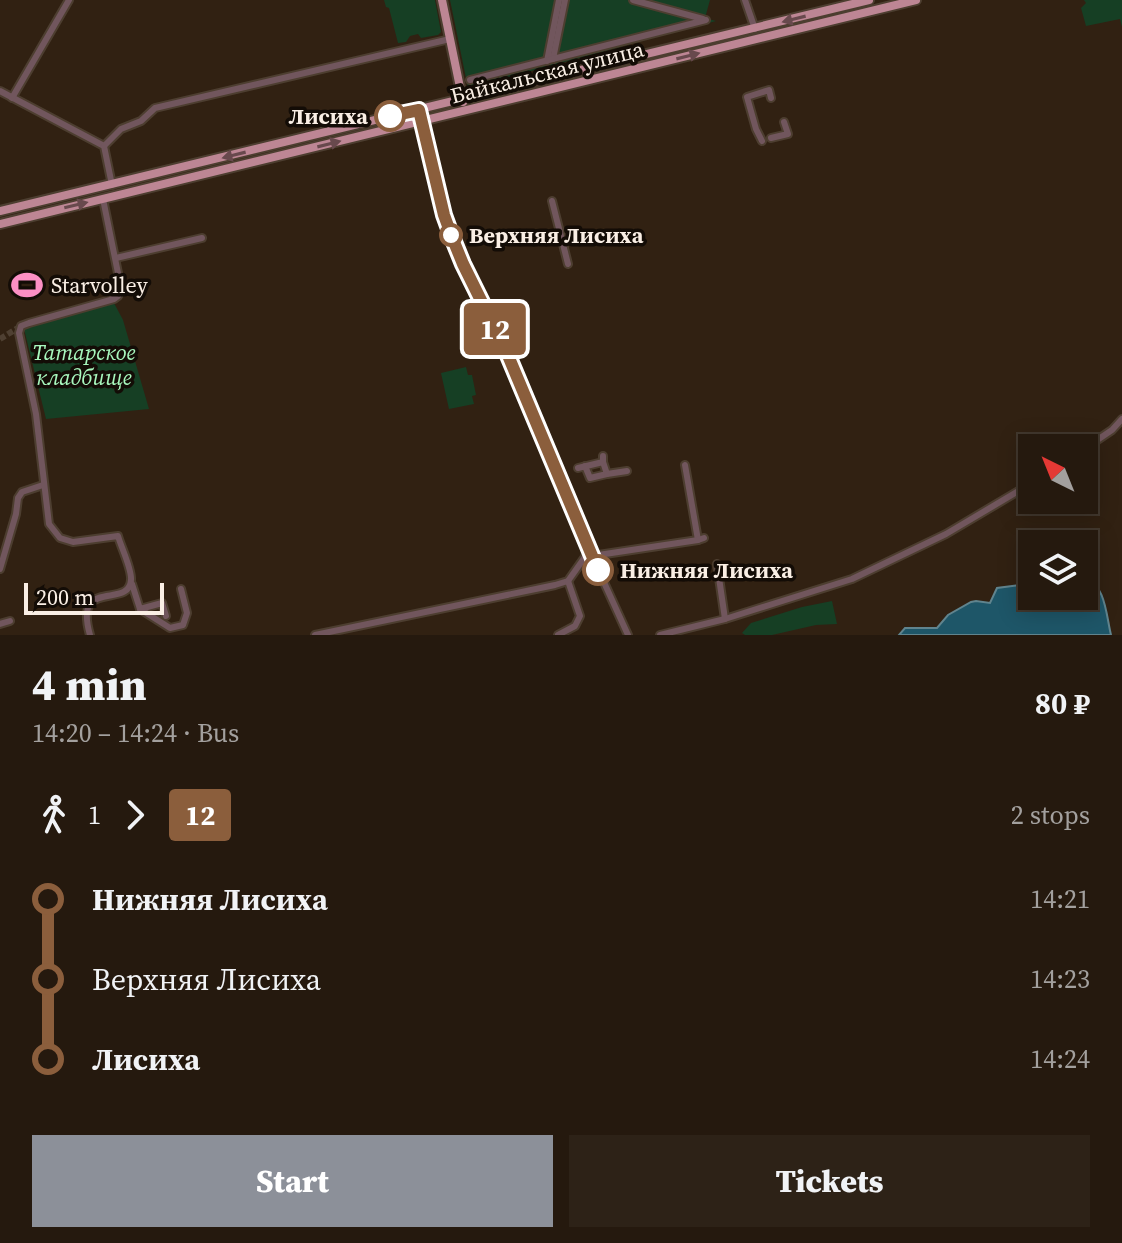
<!DOCTYPE html>
<meta charset="utf-8">
<style>
:root{--surface:#25190e;--page:#2d2217;--text:#f1f3f6;--muted:#a3a09e;--line:#42382e;--accent:#8c9099}
body{margin:0;font-family:"Source Serif 4",serif;background:var(--page);color:var(--text);height:100vh;display:flex;flex-direction:column;font-size:30px;white-space:nowrap}
*{box-sizing:border-box;margin:0}
p{font-size:26px;color:var(--muted)}
.icon{flex:none;width:44px;height:44px;fill:none;stroke:currentColor;stroke-width:2;stroke-linecap:round;stroke-linejoin:round}
.map{position:relative;height:635px;overflow:hidden}
.panel{display:flex;flex-direction:column;background:var(--surface);flex:1}
.panel>*{flex:none}
.badge{padding:0 16px;border-radius:6px;font-size:28px;line-height:52px}
.needle{width:52px;rotate:317deg}
.controls{position:absolute;left:1018px;top:434px;display:grid;gap:16px}
.controls a{display:grid;place-items:center;width:80px;height:80px;border-radius:0px;background:var(--surface);box-shadow:0 4px 20px #0003,0 0 0 2px var(--line);font-size:40px}
.scale{position:absolute;left:24px;bottom:20px;width:140px;box-sizing:border-box;padding-left:8px;border:4px solid #faefe5;border-top:0;font-size:22px;line-height:28px;white-space:nowrap;color:#faefe5;-webkit-text-stroke:6px #130c06;paint-order:stroke}
.map>.badge{position:absolute;translate:-50% -50%;box-shadow:0 0 0 4px #fff}
.legs{display:flex;align-items:center;gap:12px;height:88px;padding:0 32px;font-size:26px}
.legs p{margin-inline-start:auto}
.overview{display:flex;align-items:center;justify-content:space-between;height:136px;padding:0 32px}
h1{font-size:44px;font-weight:800;line-height:60px}
.action{display:flex;gap:16px;margin-top:auto;padding:16px 32px}
.action a{flex:1;height:92px;border-radius:0px;background:var(--accent);color:#fff;font-size:32px;font-weight:800;line-height:92px;text-align:center}
.action a+a{background:var(--page);color:var(--text)}
ul{padding:0 32px;list-style:none}
li{display:flex;align-items:center;gap:28px;height:80px;font-size:30px}
li i{display:grid;place-items:center;width:12px;height:100%;margin:0 10px;background:currentColor}
li i::after{content:'';width:20px;height:20px;margin:-10px;border:6px solid;border-radius:50%;background:var(--surface)}
li p{margin-inline-start:auto}
li:first-child i{background:linear-gradient(#0000 50%,currentColor 0)}
li:last-child i{background:linear-gradient(currentColor 50%,#0000 0)}
.map>svg:first-child{display:block}
.green{fill:#163f24}
.water{fill:#1e5668;stroke:#60848e;stroke-width:2}
.lines{fill:none;stroke-linecap:round;stroke-linejoin:round}
.minor-tunnel{stroke:#4f4032;stroke-width:6;stroke-dasharray:6 3;stroke-linecap:butt}
.minor-casing{stroke:#4d3e30;stroke-width:10}
.major-casing{stroke:#4d3e30;stroke-width:12}
.minor{stroke:#71565d;stroke-width:6}
.major{stroke:#bd8694;stroke-width:8}
.oneway{fill:#68494d}
.line-1-casing{stroke:#fff;stroke-width:18}
.line-1{stroke:#8b5e3c;stroke-width:12}
.stop-1-dot{fill:#fff;stroke:#8b5e3c;stroke-width:4}
.labels{text-anchor:middle;stroke-width:7;stroke-linejoin:round;paint-order:stroke}
.street-label{font-size:22px;fill:#faefe5;stroke:#130c06}
.stop-label{font-size:22px;font-weight:bold;fill:#faefe5;stroke:#130c06;text-anchor:start}
.poi-label{font-size:22px;fill:#faefe5;stroke:#130c06;text-anchor:start}
.park-label{font-size:22px;font-style:italic;fill:#a8f8be;stroke:#130c06}
</style>
<div class="map">
<svg width="1122" height="635" viewBox="0 0 1122 635">
<rect width="100%" height="100%" fill="#312112"/>
<g class="green">
<polygon points="384,0 435,0 441,32 438,35 421,38 418,34 410,36 406,42 398,43 389,8 386,7"/>
<polygon points="450,0 710,0 705,18 716,21 468,88"/>
<polygon points="1084,0 1122,0 1122,27 1120,19 1086,26 1081,8 1086,3"/>
<polygon points="114,303 123,320 149,409 46,419 24,329"/>
<polygon points="466,367 468,375 472,375 476,395 472,396 474,404 449,409 441,373"/>
<polygon points="832,601 837,624 816,625 772,635 745,635 742,633 751,623 802,607"/>
</g>
<path class="water" d="M1084,577C1106,585 1106,615 1111,635H899L905,628H937L948,615L971,602L976,601L990,603L997,588L1019,585L1032,579V596H1084Z"/>
<g class="lines">
<polyline class="minor-tunnel" points="0,339 21,326"/>
<defs>
<g id="minor">
<polyline points="633,0 703,19"/>
<polyline points="745,0 755,29"/>
<polyline points="553,59 565,0"/>
<polyline points="547,61 559,0"/>
<polyline points="470,80 706,20"/>
<polyline points="0,91 104,146 112,185"/>
<polyline points="12,98 69,0"/>
<polyline points="419,110 444,215 452,237 463,264 507,353 592,556 628,635"/>
<polyline points="771,138 788,134 784,122"/>
<polyline points="762,141 756,129 747,97 769,90 771,98"/>
<polyline points="104,146 121,129 141,121 155,108 450,39"/>
<polyline points="552,201 568,264"/>
<polyline points="116,258 202,238"/>
<polyline points="1084,449 1112,430 1122,419"/>
<polyline points="685,465 698,540"/>
<polyline points="585,466 590,478 607,474 603,462"/>
<polyline points="578,468 603,462 603,456"/>
<polyline points="607,474 627,471"/>
<polyline points="717,564 725,619"/>
<polyline points="0,569 16,514 18,498 22,492 43,485"/>
<polyline points="132,584 140,609 162,603 166,616"/>
<polyline points="140,609 170,628 183,625 187,613 181,589"/>
<polyline points="0,624 10,621"/>
<path d="M90,635C73,576 129,610 131,580C132,569 121,547 118,536L73,542L60,538L49,524L36,414L19,333L21,326L29,323L114,299L118,296L121,288L103,199"/>
<polyline points="315,635 555,585 568,581 585,557 698,540 704,538"/>
<polyline points="558,635 575,626 580,616 568,581"/>
<polyline points="660,635 725,619 852,579 946,534 1032,483"/>
</g>
<g id="major">
<polyline points="442,0 463,102"/>
<polyline points="0,211 869,0"/>
<polyline points="0,224 916,0"/>
</g>
</defs>
<use href="#minor" class="minor-casing"/>
<use href="#major" class="major-casing"/>
<use href="#minor" class="minor"/>
<use href="#major" class="major"/>
</g>
<defs><path id="oneway-solid" d="M-6-.8H1V-3.2L6.5 0L1 3.2V.8H-6Z" transform="scale(2)"/></defs>
<g class="oneway">
<use href="#oneway-solid" transform="translate(794 19) rotate(166)"/>
<use href="#oneway-solid" transform="translate(688 56) rotate(-14)"/>
<use href="#oneway-solid" transform="translate(329 144) rotate(-14)"/>
<use href="#oneway-solid" transform="translate(234 155) rotate(166)"/>
<use href="#oneway-solid" transform="translate(76 205) rotate(-13)"/>
</g>
<g class="lines">
<defs>
<polyline id="line-1" points="390,116 419,110 444,215 452,237 463,264 507,353 598,570"/>
</defs>
<use href="#line-1" class="line-1-casing"/>
<use href="#line-1" class="line-1"/>
</g>
<defs>
<symbol id="stadium-bare" viewBox="-9 -9 18 18"><path d="M0-5a6.5 5 0 1 0 0 10a6.5 5 0 1 0 0-10ZM-3.5-1.8h7v3.6h-7Z" fill="#fb8fc4" stroke="#130c06" stroke-width="2.5" paint-order="stroke"/></symbol>
</defs>
<g fill-rule="evenodd">
<use href="#stadium-bare" x="5" y="263" width="44" height="44"/>
</g>
<g class="stop-1-dot">
<circle cx="390" cy="116" r="14"/>
<circle cx="451" cy="235" r="10"/>
<circle cx="598" cy="570" r="14"/>
</g>
<g class="labels">
<g class="street-label">
<text transform="translate(547 72) rotate(-14)" y="8">Байкальская улица</text>
</g>
<g class="stop-label">
<text x="368" y="124" text-anchor="end">Лисиха</text>
<text x="469" y="243">Верхняя Лисиха</text>
<text x="620" y="578">Нижняя Лисиха</text>
</g>
<g class="poi-label">
<text x="51" y="293">Starvolley</text>
</g>
<g class="park-label">
<text x="84" y="360">Татарское<tspan x="84" dy="25">кладбище</tspan></text>
</g>
</g>
</svg>
<div class="controls">
<a><svg class="needle" viewBox="-14 -14 28 28"><path d="M0-13l5 13h-10z" fill="#e53935"/><path d="M0 13l5-13h-10z" fill="#a3a09e"/></svg></a>
<a><svg class="icon" aria-label="layers" viewBox="0 0 24 24"><path d="M12 4l9 5-9 5-9-5zM3 14l9 5 9-5"/></svg></a>
</div>
<div class="scale">200 m</div>
<b class="badge" style="left:495px;top:329px;background:#8b5e3c;color:#fff">12</b>
</div>
<section class="panel">
<div class="overview"><div><h1>4 min</h1><p>14:20 – 14:24 · Bus</p></div><b>80 ₽</b></div>
<div class="legs"><svg class="icon" aria-label="walk" viewBox="0 0 24 24"><circle cx="13" cy="4" r="2"/><path d="M13 8l-2 6 4 7M11 14l-3 7M7 12l3-4h3l4 4"/></svg>1<svg class="icon" aria-label="forward" viewBox="0 0 24 24"><path d="M9 5l7 7-7 7"/></svg><b class="badge" style="background:#8b5e3c;color:#fff">12</b><p>2 stops</p></div>
<ul>
<li><i style="color:#8b5e3c"></i><b>Нижняя Лисиха</b><p>14:21</p></li>
<li><i style="color:#8b5e3c"></i><span>Верхняя Лисиха</span><p>14:23</p></li>
<li><i style="color:#8b5e3c"></i><b>Лисиха</b><p>14:24</p></li>
</ul>
<div class="action"><a>Start</a><a>Tickets</a></div>
</section>
